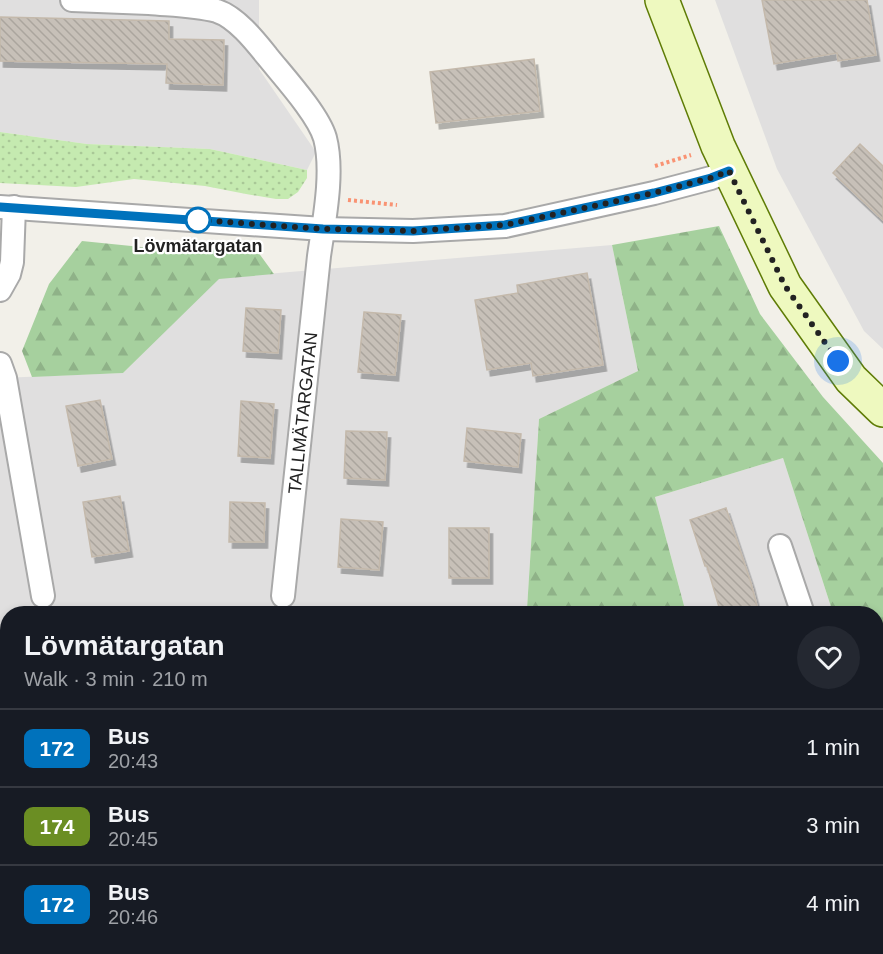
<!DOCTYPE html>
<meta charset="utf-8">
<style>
:root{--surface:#171b24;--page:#242831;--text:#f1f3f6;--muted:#9ea1a6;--line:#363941}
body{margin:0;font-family:Helvetica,sans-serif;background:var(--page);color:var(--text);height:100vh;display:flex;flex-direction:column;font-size:22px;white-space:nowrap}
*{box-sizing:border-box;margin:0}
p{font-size:20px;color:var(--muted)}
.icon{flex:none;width:33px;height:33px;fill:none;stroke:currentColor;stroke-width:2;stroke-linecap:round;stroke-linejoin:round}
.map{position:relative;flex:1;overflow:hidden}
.panel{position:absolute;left:0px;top:606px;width:884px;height:348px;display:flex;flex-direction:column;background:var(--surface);border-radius:24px 24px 0 0;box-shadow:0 3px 9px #0003}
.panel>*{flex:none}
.badge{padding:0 12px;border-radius:9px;font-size:21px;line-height:39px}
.you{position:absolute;width:30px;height:30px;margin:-15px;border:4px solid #fff;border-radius:50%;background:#1a73e8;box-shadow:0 0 0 9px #1a73e833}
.map>.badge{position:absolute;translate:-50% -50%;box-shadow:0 0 0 3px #fff}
.round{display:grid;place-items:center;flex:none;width:63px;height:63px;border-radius:32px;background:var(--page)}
.summary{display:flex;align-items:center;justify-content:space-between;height:102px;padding:0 24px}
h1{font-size:28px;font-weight:800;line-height:45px}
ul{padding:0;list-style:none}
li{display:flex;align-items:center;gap:18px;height:78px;padding:0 24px;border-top:2px solid var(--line)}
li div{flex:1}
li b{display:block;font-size:22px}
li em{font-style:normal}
li .badge{min-width:66px;font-weight:700;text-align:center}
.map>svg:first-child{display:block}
.residential{fill:#e0dfdf}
.grass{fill:url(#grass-dots)}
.forest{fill:url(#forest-firs)}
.building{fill:url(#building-back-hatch);stroke:#c4b9ab;stroke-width:1.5;filter:url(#shadow)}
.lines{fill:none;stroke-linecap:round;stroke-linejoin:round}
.street-casing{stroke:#a9a9a9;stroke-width:26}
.secondary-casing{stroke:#5f7c06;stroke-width:36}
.path{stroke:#f99373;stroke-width:4;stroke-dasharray:3 3;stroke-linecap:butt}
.street{stroke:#fff;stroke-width:22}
.secondary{stroke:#eef9bf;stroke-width:33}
.line-casing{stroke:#fff;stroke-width:14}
.line{stroke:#0072bc;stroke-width:9}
.walk{stroke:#222;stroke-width:6;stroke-dasharray:0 10.8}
.stop-dot{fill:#fff;stroke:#0072bc;stroke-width:3}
.labels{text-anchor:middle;stroke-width:4.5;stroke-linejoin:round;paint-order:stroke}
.stop-label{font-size:18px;font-weight:bold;fill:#222;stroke:#fff}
.street-label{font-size:18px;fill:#222;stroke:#fff}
</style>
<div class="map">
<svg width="883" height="954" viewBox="0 0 883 954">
<defs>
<pattern id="grass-dots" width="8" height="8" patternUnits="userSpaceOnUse" patternTransform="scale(1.5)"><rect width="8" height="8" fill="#c5eab0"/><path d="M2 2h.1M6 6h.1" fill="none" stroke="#a9c897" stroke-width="1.8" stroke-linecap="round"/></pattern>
<pattern id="forest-firs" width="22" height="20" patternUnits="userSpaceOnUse" patternTransform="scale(1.5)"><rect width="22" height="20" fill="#a6d09e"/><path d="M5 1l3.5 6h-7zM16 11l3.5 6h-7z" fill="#8fb288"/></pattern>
<pattern id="building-back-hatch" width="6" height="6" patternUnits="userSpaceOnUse" patternTransform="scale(1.5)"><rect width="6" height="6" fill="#c7c0b8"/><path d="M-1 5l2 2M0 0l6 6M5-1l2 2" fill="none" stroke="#aba59e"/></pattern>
<filter id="shadow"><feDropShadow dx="3.5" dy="6" stdDeviation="0" flood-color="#0004"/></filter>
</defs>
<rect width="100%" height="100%" fill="#f2f0e9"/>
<g class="residential">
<polygon points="0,0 259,0 259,69 316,152 307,170 210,149 87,144 0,132"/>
<polygon points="715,0 883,0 883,349 864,331 777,169"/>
<polygon points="612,245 638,371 539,419 527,609 412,611 411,614 8,614 8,799 0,803 0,378 123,373 219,278"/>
<polygon points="783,458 833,613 686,613 655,497"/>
<polygon points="876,749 878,754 883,753 883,954 242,954 240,947 876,946"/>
</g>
<polygon class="grass" points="0,132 87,144 210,149 307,170 307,178 298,192 288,199 276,199 246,194 205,186 134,179 76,187 0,183"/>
<g class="forest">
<polygon points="719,226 760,314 823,397 883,463 883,753 878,754 876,748 876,614 833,613 783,458 655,497 686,613 411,613 411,611 527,609 539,419 638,371 612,245"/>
<polygon points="82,241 151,248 250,241 274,274 219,279 123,373 32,377 22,351 49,284"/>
</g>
<g class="building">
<polygon points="762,0 867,0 876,55 838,61 837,53 774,64"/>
<polygon points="0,17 169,21 169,39 224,40 223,85 166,83 167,64 0,61"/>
<polygon points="534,59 540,111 436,123 430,72"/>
<polygon points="860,144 883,166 883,220 833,173"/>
<polygon points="587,273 603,365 533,376 531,363 487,370 475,300 518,293 517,285"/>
<polygon points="246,308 281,310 278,353 243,351"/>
<polygon points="364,312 401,315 395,375 358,372"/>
<polygon points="100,400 112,459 78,466 66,406"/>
<polygon points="241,401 274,404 270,458 238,456"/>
<polygon points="467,428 521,434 518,467 464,461"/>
<polygon points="346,431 387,432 385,480 344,478"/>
<polygon points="120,496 129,551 92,557 83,502"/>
<polygon points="230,502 265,503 264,542 229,542"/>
<polygon points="726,508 751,583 759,614 721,614 707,566 705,566 690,520"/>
<polygon points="341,519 383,522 379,570 338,567"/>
<rect x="449" y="528" width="40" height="50"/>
</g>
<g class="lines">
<defs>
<g id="street">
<path d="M72,0C97,1 123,2 149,3C172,5 195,5 217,11C236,17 255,41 267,56C283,76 318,114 325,138C334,172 324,221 319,256L283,596"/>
<polyline points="0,207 323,229 413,231 505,226 654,193 711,178 729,171"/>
<polyline points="0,290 9,274 12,262 14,207"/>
<polyline points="0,364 5,378 43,596"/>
<polyline points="780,546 803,614"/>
<polyline points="876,839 883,862"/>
<polyline points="427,954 434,946"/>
</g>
<polyline id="secondary" points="662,0 718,146 785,286 851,379 883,410"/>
</defs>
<use href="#street" class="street-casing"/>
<use href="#secondary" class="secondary-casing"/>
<g class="path">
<polyline points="655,166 691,155"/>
<polyline points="348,200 397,205"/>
<polyline points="0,896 8,896"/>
<polyline points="211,946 213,954"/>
</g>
<use href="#street" class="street"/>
<use href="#secondary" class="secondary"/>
</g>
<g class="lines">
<defs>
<polyline id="line" points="0,207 323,229 413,231 505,225 654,193 711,178 729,171"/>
</defs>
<use href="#line" class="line-casing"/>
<use href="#line" class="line"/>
<polyline class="walk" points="198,220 323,229 413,231 505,225 654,193 711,178 729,171 785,286 838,361"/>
</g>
<circle class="stop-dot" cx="198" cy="220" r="12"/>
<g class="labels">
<g class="stop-label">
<text x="198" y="252">Lövmätargatan</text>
</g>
<g class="street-label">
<text transform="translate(303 413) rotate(-84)" y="6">TALLMÄTARGATAN</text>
</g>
</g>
</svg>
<div class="you" style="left:838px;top:361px"></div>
<section class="panel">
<div class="summary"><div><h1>Lövmätargatan</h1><p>Walk · 3 min · 210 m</p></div><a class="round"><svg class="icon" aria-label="heart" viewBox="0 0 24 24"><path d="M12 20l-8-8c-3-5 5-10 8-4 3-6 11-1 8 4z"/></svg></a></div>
<ul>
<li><span class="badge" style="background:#0072bc;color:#fff">172</span><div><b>Bus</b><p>20:43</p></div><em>1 min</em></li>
<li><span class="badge" style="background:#6b8e23;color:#fff">174</span><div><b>Bus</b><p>20:45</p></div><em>3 min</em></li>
<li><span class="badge" style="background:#0072bc;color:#fff">172</span><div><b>Bus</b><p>20:46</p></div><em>4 min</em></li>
</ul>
</section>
</div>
